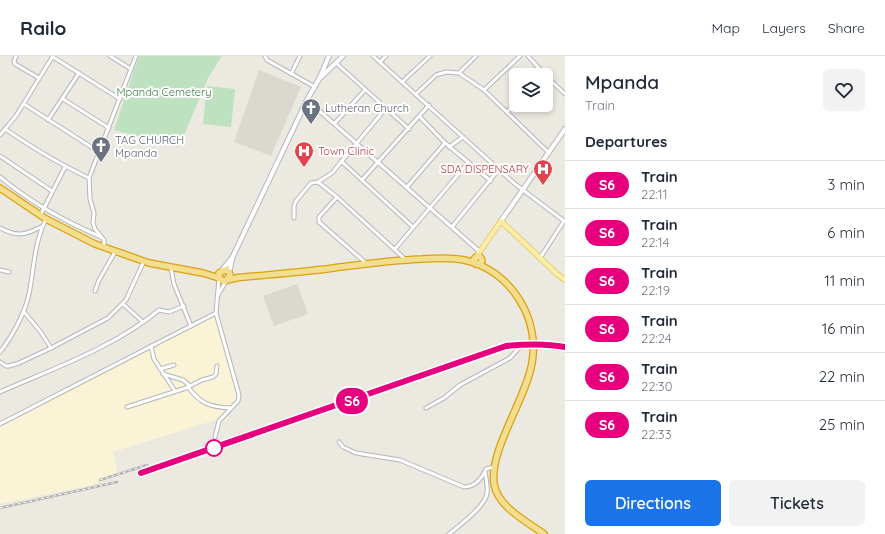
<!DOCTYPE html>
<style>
:root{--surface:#fff;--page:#f2f2f3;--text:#1f2937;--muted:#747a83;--line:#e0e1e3;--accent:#1a73e8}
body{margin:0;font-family:Quicksand,sans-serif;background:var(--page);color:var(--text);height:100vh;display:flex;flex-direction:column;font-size:15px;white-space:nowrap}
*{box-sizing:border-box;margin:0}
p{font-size:13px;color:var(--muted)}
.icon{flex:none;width:22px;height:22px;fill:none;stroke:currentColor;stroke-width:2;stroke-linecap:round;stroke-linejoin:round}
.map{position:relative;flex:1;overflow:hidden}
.side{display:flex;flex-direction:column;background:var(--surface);width:320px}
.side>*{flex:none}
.badge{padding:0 8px;border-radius:13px;font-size:14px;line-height:26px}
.fabs{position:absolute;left:509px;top:12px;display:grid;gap:8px}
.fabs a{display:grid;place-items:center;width:44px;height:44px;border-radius:6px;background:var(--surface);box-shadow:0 2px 6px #0003;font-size:20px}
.map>.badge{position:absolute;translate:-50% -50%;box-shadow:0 0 0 2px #fff}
h2{padding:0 20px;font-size:15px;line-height:36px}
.round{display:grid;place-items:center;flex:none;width:42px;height:42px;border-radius:6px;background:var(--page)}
.overview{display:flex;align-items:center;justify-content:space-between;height:68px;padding:0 20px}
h1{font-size:19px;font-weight:600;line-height:30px}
.primary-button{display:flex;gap:8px;margin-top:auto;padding:8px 20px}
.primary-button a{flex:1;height:46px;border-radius:6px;background:var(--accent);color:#fff;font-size:16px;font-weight:600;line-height:46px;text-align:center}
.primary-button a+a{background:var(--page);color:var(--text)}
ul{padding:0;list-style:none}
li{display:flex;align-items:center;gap:12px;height:48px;padding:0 20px;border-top:1px solid var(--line)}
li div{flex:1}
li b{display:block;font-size:15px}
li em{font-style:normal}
li .badge{min-width:44px;font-weight:700;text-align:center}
header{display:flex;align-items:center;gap:24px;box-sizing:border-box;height:56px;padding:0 20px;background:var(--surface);border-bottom:1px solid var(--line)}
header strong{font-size:19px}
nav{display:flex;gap:22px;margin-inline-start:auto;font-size:14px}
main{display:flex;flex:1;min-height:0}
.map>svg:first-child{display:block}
.commercial{fill:#faf3d6}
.education{fill:#dbd8cf}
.green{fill:#bee1c0}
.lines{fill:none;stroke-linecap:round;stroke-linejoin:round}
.street-casing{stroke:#b3b6ba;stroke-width:5}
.secondary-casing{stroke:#b4b7bc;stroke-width:6}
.primary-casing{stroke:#e5c460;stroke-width:6}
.highway-casing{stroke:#d9a212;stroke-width:8}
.street{stroke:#fff;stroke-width:3}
.secondary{stroke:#fff;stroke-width:4}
.primary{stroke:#f8eea9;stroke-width:4.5}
.highway{stroke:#f3de8f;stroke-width:5.5}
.rail-casing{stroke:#b1b2b2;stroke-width:2.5}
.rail{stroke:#fff;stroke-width:1;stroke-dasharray:3;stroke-linecap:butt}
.line-casing{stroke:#fff;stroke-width:9}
.line{stroke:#e6007e;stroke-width:6}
.stop-dot{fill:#fff;stroke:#e6007e;stroke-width:2}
.labels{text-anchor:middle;stroke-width:4;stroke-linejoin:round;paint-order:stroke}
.park-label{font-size:11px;fill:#3a7e40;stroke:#fff}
.worship-label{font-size:11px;fill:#5b616d;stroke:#fff;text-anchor:start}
.health-label{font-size:11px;fill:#be3a42;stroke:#fff;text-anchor:start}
</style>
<header>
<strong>Railo</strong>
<nav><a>Map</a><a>Layers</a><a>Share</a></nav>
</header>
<main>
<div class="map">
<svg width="565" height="478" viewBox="0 0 565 478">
<rect width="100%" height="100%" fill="#ebe9e0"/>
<polygon class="commercial" points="216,257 237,330 238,345 222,362 113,396 118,419 92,429 0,448 0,368"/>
<g class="education">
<polygon points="259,14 301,31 271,100 234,86"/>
<polygon points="297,228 308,258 274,270 263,240"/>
</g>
<g class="green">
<polygon points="139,0 222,0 208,22 179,91 114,74"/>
<polygon points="207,30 235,33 231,71 203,68"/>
</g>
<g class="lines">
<defs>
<g id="street">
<polyline points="16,0 14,5 15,8 39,22"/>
<polyline points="110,0 131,13"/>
<polyline points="265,0 267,4 315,31"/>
<polyline points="373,0 515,128 564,165"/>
<polyline points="528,0 545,19"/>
<polyline points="53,1 120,43"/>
<polyline points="380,6 386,0"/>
<polyline points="336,7 409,73"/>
<polyline points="459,17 476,0"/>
<polyline points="291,18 300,0"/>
<polyline points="546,20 565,38"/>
<polyline points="402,26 430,0"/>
<polyline points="484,34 520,0"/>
<polyline points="416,38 436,19 446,16 459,17 484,34 548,96"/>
<polyline points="63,43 109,72"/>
<polyline points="307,44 479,195"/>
<polyline points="24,48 99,96"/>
<polyline points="507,56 516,47"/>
<polyline points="420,61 445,87 491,125"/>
<polyline points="48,64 79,17"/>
<polyline points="334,68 365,34"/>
<path d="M5,73C33,92 59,108 89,122"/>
<polyline points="0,79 16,60 53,0"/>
<polyline points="449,91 463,81"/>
<polyline points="0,100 52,135"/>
<polyline points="341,105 413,171"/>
<path d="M0,121C30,146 66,166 101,181"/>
<polyline points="362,124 429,49"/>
<polyline points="318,126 337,141 406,204"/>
<polyline points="407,131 445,87"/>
<polyline points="337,141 319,161 319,166 367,208"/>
<polyline points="40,160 65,111"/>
<polyline points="294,162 294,150 296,145 311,127 318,126 332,117 386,52"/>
<polyline points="452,171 499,113"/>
<path d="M0,172C17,181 25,179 41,171"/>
<polyline points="104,191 104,184 95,173 93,167 94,157 90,143 89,122 136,0"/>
<polyline points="395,193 468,107"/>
<polyline points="540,202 564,165"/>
<polyline points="171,212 174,228 191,270"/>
<polyline points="0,214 9,216"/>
<polyline points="95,235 99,224 115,196"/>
<polyline points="218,239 226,225"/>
<polyline points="123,248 143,266"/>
<polyline points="24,256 40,275 51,292"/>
<polyline points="151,290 154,303 175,335"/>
<path d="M0,296C12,281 25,257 29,238C34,213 34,187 46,163"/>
<polyline points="0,306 6,310 9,310 19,307 51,292 108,262 126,244 144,205"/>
<polyline points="160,313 174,309"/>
<polyline points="163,318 183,324 190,330"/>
<path d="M188,331C201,348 210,351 230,352"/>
<path d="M0,336C52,313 115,291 159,254L169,256L184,250"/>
<polyline points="127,351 186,332 202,324 213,321 216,318 217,310"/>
<polyline points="426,352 444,342 460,329 510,302 519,292 526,289 533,289"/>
<polyline points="0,368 216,257"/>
<polyline points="215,381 219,365 238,345 239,339 216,257 219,222"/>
<path d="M339,386L343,391L356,397L400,404L464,431C475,431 482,422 486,413L494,411"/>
<path d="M449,478C459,470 486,450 487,437C488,431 486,422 485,416"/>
</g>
<g id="secondary">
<polyline points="320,21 329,0"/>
<polyline points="501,165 565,73"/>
<polyline points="222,214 232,202"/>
<polyline points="229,216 233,200 307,44 319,23 343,0"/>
</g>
<polyline id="primary" points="476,201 501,165 557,218 565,224"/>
<g id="highway">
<path d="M0,132L46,163L95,188L149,207L203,217L219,222L223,225C230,224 237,221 244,221C276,218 308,216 340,211C367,208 394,204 422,203C436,202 450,201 464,204C510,214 540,261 532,307C526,343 489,394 494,428C498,451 526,465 544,478"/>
<polyline points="476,208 474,203 476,201 479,200 481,202 482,205 480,208 477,208"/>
<polyline points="219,222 219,217 225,214 229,216 230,219 227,224"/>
</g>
</defs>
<use href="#street" class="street-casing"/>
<use href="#secondary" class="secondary-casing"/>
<use href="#primary" class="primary-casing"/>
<use href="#highway" class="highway-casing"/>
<use href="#street" class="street"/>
<use href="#secondary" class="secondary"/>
<use href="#primary" class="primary"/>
<use href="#highway" class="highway"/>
<defs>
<g id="rail">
<path d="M141,417L506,290C526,288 545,287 565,291"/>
<polyline points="100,424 147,409"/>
<polyline points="0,452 117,426"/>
</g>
</defs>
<use href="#rail" class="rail-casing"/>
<use href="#rail" class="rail"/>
</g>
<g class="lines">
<defs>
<path id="line" d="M141,417L506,290C526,288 545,287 565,291"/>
</defs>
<use href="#line" class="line-casing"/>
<use href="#line" class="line"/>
</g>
<defs>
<symbol id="church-pin" viewBox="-11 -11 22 30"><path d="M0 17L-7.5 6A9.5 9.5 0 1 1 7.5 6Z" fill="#6b7280" stroke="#fff"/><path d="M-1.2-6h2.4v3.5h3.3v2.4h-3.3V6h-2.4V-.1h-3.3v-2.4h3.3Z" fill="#fff"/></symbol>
<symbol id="hospital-pin" viewBox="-11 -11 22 30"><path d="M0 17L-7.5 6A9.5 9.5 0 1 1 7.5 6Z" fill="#e0444e" stroke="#fff"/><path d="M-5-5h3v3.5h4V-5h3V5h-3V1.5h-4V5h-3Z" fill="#fff"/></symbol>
</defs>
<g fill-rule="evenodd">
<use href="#church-pin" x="300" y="41" width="22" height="30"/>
<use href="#church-pin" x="90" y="79" width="22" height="30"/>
<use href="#hospital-pin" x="293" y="84" width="22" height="30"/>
<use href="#hospital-pin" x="532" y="102" width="22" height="30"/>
</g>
<circle class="stop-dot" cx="214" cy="392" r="8"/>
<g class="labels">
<g class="park-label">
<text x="164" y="40">Mpanda Cemetery</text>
</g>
<g class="worship-label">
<text x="325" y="56">Lutheran Church</text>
<text x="115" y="88">TAG CHURCH<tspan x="115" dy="13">Mpanda</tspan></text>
</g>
<g class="health-label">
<text x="318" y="99">Town Clinic</text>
<text x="529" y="117" text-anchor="end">SDA DISPENSARY</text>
</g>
</g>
</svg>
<div class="fabs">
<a><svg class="icon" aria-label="layers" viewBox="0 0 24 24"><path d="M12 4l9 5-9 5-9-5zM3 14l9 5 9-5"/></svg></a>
</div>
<b class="badge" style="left:352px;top:345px;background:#e6007e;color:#fff">S6</b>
</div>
<section class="side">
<div class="overview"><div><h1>Mpanda</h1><p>Train</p></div><a class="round"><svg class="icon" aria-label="heart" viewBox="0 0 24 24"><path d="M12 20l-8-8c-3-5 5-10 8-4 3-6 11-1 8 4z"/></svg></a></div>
<h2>Departures</h2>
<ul>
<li><span class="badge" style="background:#e6007e;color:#fff">S6</span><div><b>Train</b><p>22:11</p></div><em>3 min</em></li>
<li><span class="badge" style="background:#e6007e;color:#fff">S6</span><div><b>Train</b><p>22:14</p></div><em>6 min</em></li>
<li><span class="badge" style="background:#e6007e;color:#fff">S6</span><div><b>Train</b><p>22:19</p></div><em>11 min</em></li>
<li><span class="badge" style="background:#e6007e;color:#fff">S6</span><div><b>Train</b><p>22:24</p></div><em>16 min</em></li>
<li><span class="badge" style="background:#e6007e;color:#fff">S6</span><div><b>Train</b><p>22:30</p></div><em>22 min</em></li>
<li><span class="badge" style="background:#e6007e;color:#fff">S6</span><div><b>Train</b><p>22:33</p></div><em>25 min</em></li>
</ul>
<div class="primary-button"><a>Directions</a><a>Tickets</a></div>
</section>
</main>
